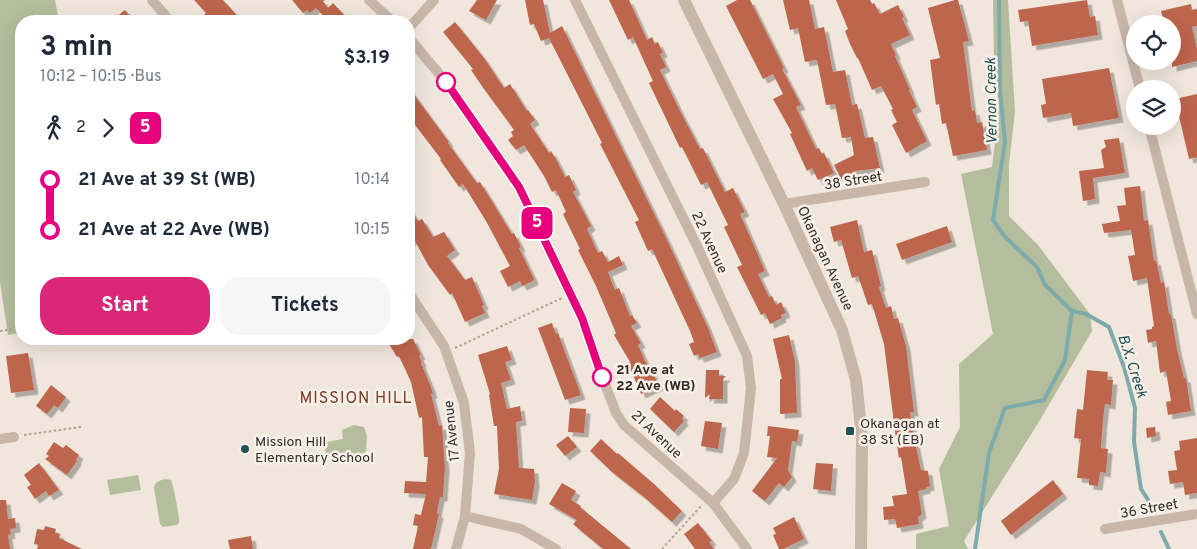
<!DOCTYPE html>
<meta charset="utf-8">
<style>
:root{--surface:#fff;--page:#f6f6f7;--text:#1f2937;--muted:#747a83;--accent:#db2777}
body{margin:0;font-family:Overpass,sans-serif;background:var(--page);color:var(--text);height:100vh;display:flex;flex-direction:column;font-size:19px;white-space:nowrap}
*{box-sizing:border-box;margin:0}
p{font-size:16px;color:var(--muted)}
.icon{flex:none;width:28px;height:28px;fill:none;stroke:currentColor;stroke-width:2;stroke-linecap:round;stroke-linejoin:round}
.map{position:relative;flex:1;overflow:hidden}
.sheet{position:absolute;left:15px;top:15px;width:400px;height:330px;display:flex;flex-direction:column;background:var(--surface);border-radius:20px;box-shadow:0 5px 20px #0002}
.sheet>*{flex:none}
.badge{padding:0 10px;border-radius:8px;font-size:18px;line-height:32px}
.buttons{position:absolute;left:1126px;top:15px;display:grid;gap:10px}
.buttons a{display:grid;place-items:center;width:55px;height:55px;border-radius:50%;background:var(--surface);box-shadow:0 5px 20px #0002;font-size:25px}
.map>.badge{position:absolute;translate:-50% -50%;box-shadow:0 0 0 2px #fff}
.legs{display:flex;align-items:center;gap:8px;height:55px;padding:0 25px;font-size:16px}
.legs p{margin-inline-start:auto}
.summary{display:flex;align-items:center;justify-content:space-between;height:85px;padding:0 25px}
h1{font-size:28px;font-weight:700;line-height:38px}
.button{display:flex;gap:10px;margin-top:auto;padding:10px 25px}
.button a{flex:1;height:58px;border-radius:20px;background:var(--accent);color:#fff;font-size:20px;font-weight:700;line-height:58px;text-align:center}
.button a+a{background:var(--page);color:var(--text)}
ul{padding:0 25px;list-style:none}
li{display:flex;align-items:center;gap:18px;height:50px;font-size:19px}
li i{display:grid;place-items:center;width:8px;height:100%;margin:0 6px;background:currentColor}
li i::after{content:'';width:12px;height:12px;margin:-6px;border:4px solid;border-radius:50%;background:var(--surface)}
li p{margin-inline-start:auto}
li:first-child i{background:linear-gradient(#0000 50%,currentColor 0)}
li:last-child i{background:linear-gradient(currentColor 50%,#0000 0)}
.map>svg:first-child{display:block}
.green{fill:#b4be9d}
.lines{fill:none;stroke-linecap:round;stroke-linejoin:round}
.stream{stroke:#7dabab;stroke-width:4}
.building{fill:#be654d;filter:url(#shadow)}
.path{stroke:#b3a093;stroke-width:2;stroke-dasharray:2.5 2.5;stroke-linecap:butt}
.minor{stroke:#c8b6a9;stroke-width:10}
.tertiary{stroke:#c8b6a9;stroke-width:12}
.line-1-casing{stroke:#fff;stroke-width:11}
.line-1{stroke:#e6007e;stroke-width:8}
.stop-1-dot{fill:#fff;stroke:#e6007e;stroke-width:2.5}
.poi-dot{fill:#215254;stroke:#f8f0e8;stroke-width:2}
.labels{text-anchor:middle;stroke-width:5;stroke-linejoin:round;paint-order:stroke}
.street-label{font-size:14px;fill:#352c28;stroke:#f8f0e8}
.stop-label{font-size:14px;font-weight:bold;fill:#352c28;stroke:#f8f0e8;text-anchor:start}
.poi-label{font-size:14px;fill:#352c28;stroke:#f8f0e8;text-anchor:start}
.water-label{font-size:15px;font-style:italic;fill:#215254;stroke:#f8f0e8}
.quarter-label{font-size:16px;letter-spacing:1px;fill:#7f3927;stroke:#f8f0e8}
</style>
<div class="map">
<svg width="1197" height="549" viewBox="0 0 1197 549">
<defs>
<filter id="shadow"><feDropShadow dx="4.5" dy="4.5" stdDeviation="0" flood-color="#0004"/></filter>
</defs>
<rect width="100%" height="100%" fill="#f0e6dc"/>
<g class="green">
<polygon points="0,0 55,0 59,21 21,21 21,333 8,335 0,282"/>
<polygon points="993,0 1008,0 1015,112 1009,164 1009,216 1038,245 1090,314 1092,331 1040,420 964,541 968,549 916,549 916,534 949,526 939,469 960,427 959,364 993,334 961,174 992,167 999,107 994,60"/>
<polygon points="354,425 364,427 367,436 366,452 361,455 328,456 325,451 327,442 343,439 342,430"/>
<polygon points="138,475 141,490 110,495 107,480"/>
<path d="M165,479L171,480C173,483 180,519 179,522C179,523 177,524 177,525L163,527L160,524L154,488C155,481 159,481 165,479Z"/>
</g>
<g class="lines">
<g class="stream">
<polyline points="999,0 1000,90 1005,142 993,220 1005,237 1037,267 1045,285 1072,311"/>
<polyline points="1072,311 1086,314 1109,327 1124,367 1135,408 1134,442 1141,489 1154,509"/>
<polyline points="1161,532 1169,549"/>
<polyline points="975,549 989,453 1005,408 1044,400 1065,360 1072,311"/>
</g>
</g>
<g class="building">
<polygon points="194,0 223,0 242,21 209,21 204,15 206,13"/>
<polygon points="292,0 325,0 323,1 328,8 333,3 350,21 328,21 316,8 310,13 307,10 303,13"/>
<polygon points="477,0 497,0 486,20 469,11"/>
<polygon points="525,0 543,0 550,33 562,26 668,242 708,328 717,352 700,358 698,354 694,356 689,344 694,342 690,331 652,249 648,251 635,222 639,220 600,144 602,143 549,38 541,41 534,24 530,25"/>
<polygon points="609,0 629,0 647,40 652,37 655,44 658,42 663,53 660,54 666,67 660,70 681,113 700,149 703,148 725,192 733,188 745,212 740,214 765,271 758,274 769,297 772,296 776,305 781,302 786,313 781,315 782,318 770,324 765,313 761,315 737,267 742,265 724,227 728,225 707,182 701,185 682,147 680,148 649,83 653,81 633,37 628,40"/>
<polygon points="737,0 750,0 784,68 782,69 801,105 796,107 816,149 819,148 822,154 824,153 834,173 818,180 812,168 807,171 790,134 792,133 773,99 783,94 773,74 763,79 726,6"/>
<polygon points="783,0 809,0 815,29 824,27 833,72 845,70 852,105 857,104 865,138 873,137 880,168 855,171 841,179 834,165 854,155 851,137 842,138 835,104 826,105 817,60 805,62 798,28 790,30"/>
<polygon points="836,0 870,0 872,4 874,3 880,14 898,5 904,17 902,18 910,35 891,44 896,55 895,56 910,90 909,90 917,107 912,110 927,141 906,153 892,125 897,122 891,110 893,109 881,86 872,90 858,58 857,58 850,44 845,31 848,29"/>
<polygon points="955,0 958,0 969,41 963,42 972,111 975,110 977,123 982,122 987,150 953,156 946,123 942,124 939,104 936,105 930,60 940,58 928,8"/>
<polygon points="1087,0 1090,17 1095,16 1098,35 1032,46 1028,21 1020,22 1018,10"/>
<polygon points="1191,4 1192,10 1197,9 1197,26 1192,27 1197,49 1197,61 1172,67 1172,24 1164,24 1161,11"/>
<polygon points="125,10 135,21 111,21"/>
<polygon points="455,22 484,58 504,88 510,84 527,111 528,110 535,120 530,124 549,153 551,151 556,159 565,177 569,175 576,190 573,192 591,226 587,229 598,253 602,251 608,262 619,256 623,265 608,272 615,290 619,288 630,316 632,315 637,323 631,326 641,343 638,345 648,367 649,366 659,386 641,394 628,363 630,362 614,335 616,333 596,286 578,250 580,249 563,214 566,212 556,190 552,192 544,176 524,145 516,150 508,140 513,136 511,132 514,130 484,89 471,70 473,69 443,32"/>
<polygon points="1109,68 1119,118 1073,126 1071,113 1043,118 1041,105 1046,104 1042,79"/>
<polygon points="409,88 449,142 448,143 477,183 480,182 512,234 514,233 521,247 519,248 534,279 533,281 522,286 520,281 508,287 500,271 510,266 486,221 463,184 459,187 440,160 441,159 409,117"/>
<polygon points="1197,94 1197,157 1189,159 1175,99"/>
<polygon points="1119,138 1125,173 1093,178 1095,199 1083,201 1079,171 1104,168 1101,150 1106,147 1104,140"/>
<polygon points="1140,186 1144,221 1148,220 1154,261 1156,260 1161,283 1164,282 1169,314 1171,314 1177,349 1184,378 1186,378 1191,411 1168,415 1166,402 1171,401 1166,371 1160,373 1156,341 1148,343 1146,330 1152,329 1152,327 1154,326 1147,278 1133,281 1128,256 1135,255 1131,230 1104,233 1102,224 1120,221 1117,206 1126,205 1124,188"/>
<polygon points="409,208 418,221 422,219 433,237 444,232 455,250 447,256 465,280 472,277 484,305 482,306 485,313 465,322 452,293 450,295 428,265 414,239 409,243"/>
<polygon points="857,220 864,252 872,250 881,286 879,287 886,308 891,306 894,319 898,318 906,346 914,412 910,412 912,427 921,470 928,471 930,486 926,487 926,489 918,491 922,514 918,517 919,524 897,528 895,519 884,520 883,507 894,506 892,496 907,494 901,457 899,458 896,439 884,344 872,304 868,305 858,276 852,278 841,240 834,242 830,227"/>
<polygon points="947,226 952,242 902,260 896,244"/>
<polygon points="552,323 556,334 558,333 581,395 565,400 538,328"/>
<polygon points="789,335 795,362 797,413 780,414 780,379 782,379 773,339"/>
<polygon points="386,339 413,339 421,355 419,356 422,362 421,363 431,387 433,394 431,394 439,426 442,425 445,467 443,497 440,497 437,513 439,514 431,549 413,549 418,526 413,525 415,514 421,515 426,494 404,493 405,481 426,482 428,457 424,457 422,417 419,418 411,382 399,356 397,357"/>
<polygon points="507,346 512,360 505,362 511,380 501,383 507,409 520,406 522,421 516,422 519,468 534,469 535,482 532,500 494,494 499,469 497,426 494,426 489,395 490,394 478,355"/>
<polygon points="28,353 34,390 11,393 6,356"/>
<polygon points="706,370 719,370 719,376 726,376 723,379 723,399 709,399 710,394 705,398"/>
<polygon points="1087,370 1108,372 1107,380 1113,380 1111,405 1105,404 1103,420 1101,448 1108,449 1106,473 1100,472 1098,486 1089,485 1089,479 1077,478 1081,439 1074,438 1077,409 1083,410"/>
<polygon points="51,385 66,397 58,408 54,405 47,414 36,406"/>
<polygon points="660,397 675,411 676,409 684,416 682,418 684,421 674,432 650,409"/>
<polygon points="570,408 586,409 584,433 568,432"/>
<polygon points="705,421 722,423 718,449 701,446"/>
<polygon points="768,426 799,430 797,442 792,441 788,470 792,477 784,487 779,483 765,501 752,491 777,458 767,457 770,436 767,436"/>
<polygon points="1155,427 1156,436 1147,438 1146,428"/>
<polygon points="568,436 577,447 565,456 556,445"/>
<polygon points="1197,438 1197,493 1185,495 1183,482 1170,484 1168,471 1177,470 1174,451 1180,450 1179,441"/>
<polygon points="601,439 617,454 618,453 654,484 682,511 672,522 644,497 612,472 590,451"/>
<polygon points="54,442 63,448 66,445 79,455 76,460 77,461 67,475 45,459 49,456 46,454"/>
<polygon points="39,463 59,490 49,496 46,491 35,499 27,487 31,485 24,475"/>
<polygon points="816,463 833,464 831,491 813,489"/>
<polygon points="1053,480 1063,494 1011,535 1001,521"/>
<polygon points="562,483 576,491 571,500 581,506 580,507 631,549 603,549 573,524 577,520 549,504"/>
<polygon points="0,500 6,500 8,519 15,518 16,528 10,529 11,534 8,535 10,549 0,549"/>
<polygon points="794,517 804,539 783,549 779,549 773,535 776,534 773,528"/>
<polygon points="698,523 712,541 709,542 714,549 695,549 684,534"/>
<polygon points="45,526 56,529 55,533 60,534 59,538 82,549 37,549 38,545 34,544 37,529 44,530"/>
<polygon points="251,536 253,549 230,549 228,540"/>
</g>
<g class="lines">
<g class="path">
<polyline points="0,331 21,328"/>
<polyline points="455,348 562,298"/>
<polyline points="24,435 81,427"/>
<polyline points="662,549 701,506"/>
</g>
<g class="minor">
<polyline points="152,0 170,21"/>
<polyline points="369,0 392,21"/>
<polyline points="575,0 697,246 747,356 751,388 744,453 734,479 713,503"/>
<polyline points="1117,0 1140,89"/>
<polyline points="409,28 434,0"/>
<polyline points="409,38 446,82 519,187 571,294 587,331 603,379 616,413 624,425 713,503 747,549"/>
<polyline points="1149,126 1197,314"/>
<polyline points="784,204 925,182"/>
<polyline points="409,293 444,346 464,403 470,453 465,516 456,549"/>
<polyline points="0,439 14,437"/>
<polyline points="465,516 521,529 556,549"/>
<polyline points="1105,529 1197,514"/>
</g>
<polyline class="tertiary" points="684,0 784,204 842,330 856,380 862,438 861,549"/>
</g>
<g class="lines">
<defs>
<polyline id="line-1" points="446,82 519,187 582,318 602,377"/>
</defs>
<use href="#line-1" class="line-1-casing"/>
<use href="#line-1" class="line-1"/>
</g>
<g class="stop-1-dot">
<circle cx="446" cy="82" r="9"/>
<circle cx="602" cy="377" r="9"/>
</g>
<g class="poi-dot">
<rect x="845" y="426" width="10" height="10" rx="2.5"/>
<circle cx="245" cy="449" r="5"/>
</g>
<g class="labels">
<g class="street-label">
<text transform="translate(853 180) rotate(-9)" y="5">38 Street</text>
<text transform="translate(710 242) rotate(65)" y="5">22 Avenue</text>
<text transform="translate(826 258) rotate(65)" y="5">Okanagan Avenue</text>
<text transform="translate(451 431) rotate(-96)" y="5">17 Avenue</text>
<text transform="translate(657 434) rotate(43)" y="5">21 Avenue</text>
<text transform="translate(1149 508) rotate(-10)" y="5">36 Street</text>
</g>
<g class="stop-label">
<text x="616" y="374">21 Ave at<tspan x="616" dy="16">22 Ave (WB)</tspan></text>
</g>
<g class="poi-label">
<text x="860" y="428">Okanagan at<tspan x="860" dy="16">38 St (EB)</tspan></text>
<text x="255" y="446">Mission Hill<tspan x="255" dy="16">Elementary School</tspan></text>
</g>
<g class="water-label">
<text transform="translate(991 101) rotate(-91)" y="5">Vernon Creek</text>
<text transform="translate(1133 366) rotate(72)" y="5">B.X. Creek</text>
</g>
<g class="quarter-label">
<text x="356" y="403">MISSION HILL</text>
</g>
</g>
</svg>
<div class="buttons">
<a><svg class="icon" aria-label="locate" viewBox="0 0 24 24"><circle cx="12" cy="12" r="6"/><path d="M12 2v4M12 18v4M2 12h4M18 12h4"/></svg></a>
<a><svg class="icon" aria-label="layers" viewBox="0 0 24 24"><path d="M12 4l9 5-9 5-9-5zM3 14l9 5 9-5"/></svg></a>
</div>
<b class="badge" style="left:537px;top:223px;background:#e6007e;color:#fff">5</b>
<section class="sheet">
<div class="summary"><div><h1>3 min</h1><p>10:12 – 10:15 · Bus</p></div><b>$3.19</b></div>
<div class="legs"><svg class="icon" aria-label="walk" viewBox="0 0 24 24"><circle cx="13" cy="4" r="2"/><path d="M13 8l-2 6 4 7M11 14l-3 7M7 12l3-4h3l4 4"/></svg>2<svg class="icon" aria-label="forward" viewBox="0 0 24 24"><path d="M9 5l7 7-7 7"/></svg><b class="badge" style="background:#e6007e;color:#fff">5</b></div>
<ul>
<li><i style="color:#e6007e"></i><b>21 Ave at 39 St (WB)</b><p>10:14</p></li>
<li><i style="color:#e6007e"></i><b>21 Ave at 22 Ave (WB)</b><p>10:15</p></li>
</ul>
<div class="button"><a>Start</a><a>Tickets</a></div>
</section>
</div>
